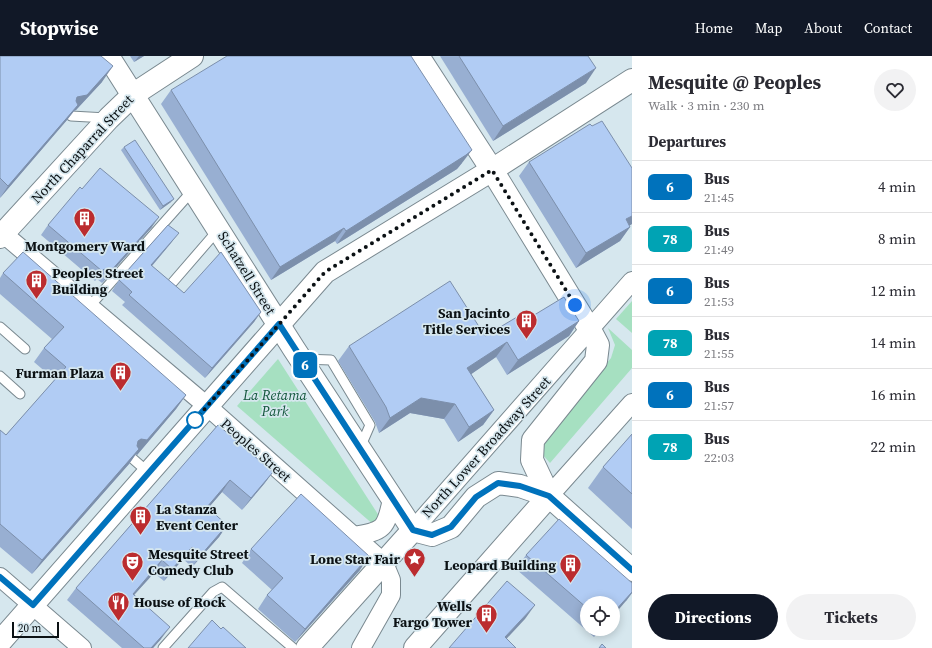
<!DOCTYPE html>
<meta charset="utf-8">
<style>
:root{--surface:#fff;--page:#f2f2f3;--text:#2b2b33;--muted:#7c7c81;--line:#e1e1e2;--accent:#111827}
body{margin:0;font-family:"Source Serif 4",serif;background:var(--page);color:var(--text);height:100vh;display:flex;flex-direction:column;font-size:15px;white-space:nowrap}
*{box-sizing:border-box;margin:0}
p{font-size:13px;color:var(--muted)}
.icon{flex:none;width:22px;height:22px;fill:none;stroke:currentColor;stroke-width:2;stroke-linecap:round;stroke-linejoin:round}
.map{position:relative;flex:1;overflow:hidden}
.drawer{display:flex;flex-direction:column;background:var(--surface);width:300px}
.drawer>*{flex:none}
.badge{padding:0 8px;border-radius:6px;font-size:14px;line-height:26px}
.tools{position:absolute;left:580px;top:540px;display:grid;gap:8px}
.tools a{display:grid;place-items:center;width:40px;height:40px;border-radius:50%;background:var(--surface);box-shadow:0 2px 10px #0003;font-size:20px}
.scale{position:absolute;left:12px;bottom:10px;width:47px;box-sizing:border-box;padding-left:4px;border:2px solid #0b1114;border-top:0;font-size:11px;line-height:14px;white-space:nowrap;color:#0b1114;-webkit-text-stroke:3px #d6e7ee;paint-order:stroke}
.you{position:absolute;width:20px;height:20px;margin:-10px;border:3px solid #fff;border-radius:50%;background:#1a73e8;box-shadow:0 0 0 6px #1a73e833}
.map>.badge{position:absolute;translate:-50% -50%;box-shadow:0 0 0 2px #fff}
h2{padding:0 16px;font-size:15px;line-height:36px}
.round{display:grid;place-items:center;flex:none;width:42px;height:42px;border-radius:21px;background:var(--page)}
.headline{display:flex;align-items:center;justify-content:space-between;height:68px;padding:0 16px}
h1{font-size:19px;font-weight:700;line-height:30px}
.cta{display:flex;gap:8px;margin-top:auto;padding:8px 16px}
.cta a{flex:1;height:46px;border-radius:24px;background:var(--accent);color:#fff;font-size:16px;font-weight:700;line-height:46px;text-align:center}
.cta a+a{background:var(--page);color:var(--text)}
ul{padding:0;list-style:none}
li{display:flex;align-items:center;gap:12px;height:52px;padding:0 16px;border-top:1px solid var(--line)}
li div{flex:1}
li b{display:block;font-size:15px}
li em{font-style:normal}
li .badge{min-width:44px;font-weight:700;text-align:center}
header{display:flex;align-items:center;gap:24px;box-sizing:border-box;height:56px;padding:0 20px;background:var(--accent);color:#fff}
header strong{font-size:19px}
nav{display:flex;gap:22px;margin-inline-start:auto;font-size:14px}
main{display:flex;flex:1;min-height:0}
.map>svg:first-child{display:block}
.green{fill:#a6e0c1}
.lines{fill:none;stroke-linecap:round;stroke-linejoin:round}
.lane-casing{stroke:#7a8990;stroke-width:11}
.street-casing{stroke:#7a8990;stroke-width:20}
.secondary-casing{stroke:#7a8990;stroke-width:24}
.lane{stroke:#fff;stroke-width:9}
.street{stroke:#fff;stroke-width:18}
.secondary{stroke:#fff;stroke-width:22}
.wall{fill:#98afd2}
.shaded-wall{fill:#7c8fab}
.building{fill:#b1ccf4;stroke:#7c8fab}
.line-casing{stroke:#fff;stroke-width:9}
.line{stroke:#0072bc;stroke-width:6}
.walk{stroke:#0b1114;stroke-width:4;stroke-dasharray:0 7.2}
.stop-dot{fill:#fff;stroke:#0072bc;stroke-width:2}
.labels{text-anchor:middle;stroke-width:3.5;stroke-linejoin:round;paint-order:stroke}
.street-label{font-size:14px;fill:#0b1114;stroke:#d6e7ee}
.poi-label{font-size:14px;font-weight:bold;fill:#0b1114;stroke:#d6e7ee;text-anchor:end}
.park-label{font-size:14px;font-style:italic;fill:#11553a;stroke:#d6e7ee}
</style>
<header>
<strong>Stopwise</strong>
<nav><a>Home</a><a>Map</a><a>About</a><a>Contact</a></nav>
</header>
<main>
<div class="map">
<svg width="632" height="592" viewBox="0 0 632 592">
<rect width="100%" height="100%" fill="#d6e7ee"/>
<g class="green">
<polygon points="632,245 632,277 616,263"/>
<polygon points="608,272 632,294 632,312 550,407 542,398 544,385 611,302 615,289"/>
<polygon points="278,303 381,463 375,470 237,350"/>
</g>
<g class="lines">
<defs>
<g id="lane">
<polyline points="71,60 107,62"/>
<polyline points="173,226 218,174"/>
<polyline points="89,251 193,134"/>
<polyline points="0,271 25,293"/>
<polyline points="303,303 331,304 370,369 360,392"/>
<polyline points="0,320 20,338"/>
<polyline points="133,403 149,417"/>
<polyline points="163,592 213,536 222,531 293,592"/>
</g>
<g id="street">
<polyline points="0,175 207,350 384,507 391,524 391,539 361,592"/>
<polyline points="549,440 632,347"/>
<polyline points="413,474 632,225"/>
<path d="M354,480C384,475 386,473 392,443"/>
<polyline points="0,521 82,592"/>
</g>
<g id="secondary">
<polyline points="108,0 294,293 413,474"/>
<polyline points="418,0 492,114 590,274 598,289 596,305 533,384 532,404 549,440 632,514"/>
<polyline points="0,181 109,62 134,38 192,0"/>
<polyline points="413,474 432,479 451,471 476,441 498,427 520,430 549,440"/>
<polyline points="0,586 325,216 492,114 632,24"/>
<polyline points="307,592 413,474"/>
<polyline points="415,592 549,440"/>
</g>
</defs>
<use href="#lane" class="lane-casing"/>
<use href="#street" class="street-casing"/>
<use href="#secondary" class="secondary-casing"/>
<use href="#lane" class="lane"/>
<use href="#street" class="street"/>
<use href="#secondary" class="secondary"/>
</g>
<g class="wall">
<polygon points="0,0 102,26 76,54 74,55 67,64 0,142"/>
<polygon points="130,0 144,0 134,6"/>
<polygon points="440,0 588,0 586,27 493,85"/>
<polygon points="171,34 462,107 457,113 337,188 335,185 271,224 161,48"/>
<polygon points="592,70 632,112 632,168 629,169 630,171 620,185 576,212 519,120 529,106"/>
<polygon points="124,91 171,146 160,154 121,94"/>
<polygon points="82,133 152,171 102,227 97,223 95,225 41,179 48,169"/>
<polygon points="171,187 152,210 184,237 261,256 254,266 205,322 122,249 125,246 112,235 119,224"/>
<polygon points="3,217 186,339 176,353 137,399 136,398 129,408 32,518 0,491 0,374 6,379 55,324 34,306 44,292 52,283 0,238 0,222"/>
<polygon points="579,265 569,280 507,319 496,301 471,318 494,354 483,369 458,386 444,363 410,357 379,377 375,366 338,305 349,290 485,280"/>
<polygon points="218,369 273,416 264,428 242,454 222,436 208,452 227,469 219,481 192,511 183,503 164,525 154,517 134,539 161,583 153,592 122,592 67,544 76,532"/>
<polygon points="632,378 632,473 588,432 603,411"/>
<polygon points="251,493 360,514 295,586 258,553 267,539 272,534 242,507"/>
<polygon points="526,499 632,527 632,537 626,545 587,547 587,573 601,573 594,581 516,513"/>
</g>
<g class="shaded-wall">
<polygon points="139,0 144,0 134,6"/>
<polygon points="113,10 102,26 76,54 74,55 67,64 0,142 8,130 77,41"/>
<polygon points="596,12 586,27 493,85 503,70"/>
<polygon points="472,94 462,107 457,113 337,188 346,175"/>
<polygon points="174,143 171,146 160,154 163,150"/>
<polygon points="632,160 632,168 616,178 626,163"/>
<polygon points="159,161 152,171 102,227 109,217"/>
<polygon points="630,171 620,185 576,212 586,197"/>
<polygon points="344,172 335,185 271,224 280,211"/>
<polygon points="179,177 171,187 144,219 151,209"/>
<polygon points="261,256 254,266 205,322 212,312"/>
<polygon points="579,265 569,280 507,319 518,304"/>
<polygon points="507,286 496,301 457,328 467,312"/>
<polygon points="186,339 176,353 137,399 136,398 129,408 32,518 42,504 138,385"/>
<polygon points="421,342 455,348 444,363 410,357 379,377 390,362"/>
<polygon points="494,354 483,369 458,386 469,371"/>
<polygon points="273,416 264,428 242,454 251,442"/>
<polygon points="230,424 222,436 199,463 207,451"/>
<polygon points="227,469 219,481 192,511 201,499"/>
<polygon points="192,491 183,503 164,525 172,513"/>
<polygon points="369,500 360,514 295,586 305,573"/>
<polygon points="162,504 154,517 124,550 133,538"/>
<polygon points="632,536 632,537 626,545 613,560 613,557"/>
<polygon points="535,549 525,563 498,592 505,581"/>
<polygon points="170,571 161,583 153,592 151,592"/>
<polygon points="600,573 601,573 594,581"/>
</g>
<g class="building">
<polygon points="0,0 101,0 113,10 87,39 77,41 76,45 78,49 8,130 0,122"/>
<polygon points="227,0 411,0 472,94 466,99 346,175 344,172 280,211 171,34"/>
<polygon points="459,0 588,0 596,12 503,70"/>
<polygon points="602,65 632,112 632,160 626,163 630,171 586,197 529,106 590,68 592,70"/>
<polygon points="135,84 174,143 163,150 124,91"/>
<polygon points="100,112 159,161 109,217 104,213 102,215 48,169 80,131 82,133"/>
<polygon points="168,169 179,177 151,209 184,237 221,196 261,256 212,312 129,239 132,236 119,224"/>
<polygon points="23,196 186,339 147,384 141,383 138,385 137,390 139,393 42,504 0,468 0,374 6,379 66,311 44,292 64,271 3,217"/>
<polygon points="450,225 485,280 517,261 521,267 564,241 579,265 518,304 507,286 467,312 494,354 469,371 455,348 421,342 390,362 386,351 349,290"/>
<polygon points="218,369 273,416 251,442 230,424 207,451 227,469 201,499 192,491 172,513 162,504 133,538 170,571 151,592 144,592 76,532"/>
<polygon points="632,378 632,438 603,411"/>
<polygon points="301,438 369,500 305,573 267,539 283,522 251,493"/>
<polygon points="559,463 632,527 632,536 613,557 613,547 587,547 587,552 526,499"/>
<polygon points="507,525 535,549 505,581 516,592 449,592"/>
<polygon points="212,564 221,573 223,571 246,592 188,592"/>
<polygon points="602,588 606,592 599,592"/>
</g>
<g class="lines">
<defs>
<polyline id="line" points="0,521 33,549 279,268 413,474 432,479 451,471 476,441 498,427 520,430 549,440 632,514"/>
</defs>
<use href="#line" class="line-casing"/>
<use href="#line" class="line"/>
<polyline class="walk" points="195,364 325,216 492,114 575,249"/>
</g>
<defs>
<symbol id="building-pin" viewBox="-11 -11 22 30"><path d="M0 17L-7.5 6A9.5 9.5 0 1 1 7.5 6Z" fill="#bb2c2f" stroke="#d6e7ee"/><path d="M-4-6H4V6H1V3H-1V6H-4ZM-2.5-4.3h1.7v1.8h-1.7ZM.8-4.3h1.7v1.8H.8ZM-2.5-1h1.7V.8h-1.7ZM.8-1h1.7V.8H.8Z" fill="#fff"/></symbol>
<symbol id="sight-pin" viewBox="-11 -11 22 30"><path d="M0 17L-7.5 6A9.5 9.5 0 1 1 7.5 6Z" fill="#bb2c2f" stroke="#d6e7ee"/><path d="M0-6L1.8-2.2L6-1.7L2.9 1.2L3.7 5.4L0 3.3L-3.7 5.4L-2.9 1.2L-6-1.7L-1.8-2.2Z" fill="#fff"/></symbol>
<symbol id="theatre-pin" viewBox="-11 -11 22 30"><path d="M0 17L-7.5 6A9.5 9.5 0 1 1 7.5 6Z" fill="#bb2c2f" stroke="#d6e7ee"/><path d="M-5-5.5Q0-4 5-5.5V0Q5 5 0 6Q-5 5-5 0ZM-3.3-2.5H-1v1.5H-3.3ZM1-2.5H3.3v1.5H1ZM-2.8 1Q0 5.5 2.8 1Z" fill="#fff"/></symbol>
<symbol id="restaurant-pin" viewBox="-11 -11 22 30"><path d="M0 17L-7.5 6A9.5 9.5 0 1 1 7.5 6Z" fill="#bb2c2f" stroke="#d6e7ee"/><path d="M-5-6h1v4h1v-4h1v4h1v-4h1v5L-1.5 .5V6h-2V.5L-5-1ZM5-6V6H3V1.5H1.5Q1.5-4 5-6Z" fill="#fff"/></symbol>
</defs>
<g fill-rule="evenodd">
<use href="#building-pin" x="72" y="150" width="25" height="34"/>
<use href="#building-pin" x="24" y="212" width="25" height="34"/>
<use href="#building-pin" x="514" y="252" width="25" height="34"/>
<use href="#building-pin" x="108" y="304" width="25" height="34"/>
<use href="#building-pin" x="128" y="448" width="25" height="34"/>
<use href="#sight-pin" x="402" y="490" width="25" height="34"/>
<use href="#theatre-pin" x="120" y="494" width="25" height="34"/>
<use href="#building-pin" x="558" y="496" width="25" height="34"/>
<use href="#restaurant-pin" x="106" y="534" width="25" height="34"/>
<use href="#building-pin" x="474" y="546" width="25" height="34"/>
</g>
<circle class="stop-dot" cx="195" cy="364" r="8"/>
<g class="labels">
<g class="street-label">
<text transform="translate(82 93) rotate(-47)" y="5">North Chaparral Street</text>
<text transform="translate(247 217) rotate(58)" y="5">Schatzell Street</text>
<text transform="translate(486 391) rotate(-48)" y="5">North Lower Broadway Street</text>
<text transform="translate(256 394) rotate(41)" y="5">Peoples Street</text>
</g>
<g class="poi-label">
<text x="85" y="195" text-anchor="middle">Montgomery Ward</text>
<text x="52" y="222" text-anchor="start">Peoples Street<tspan x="52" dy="16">Building</tspan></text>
<text x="510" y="262">San Jacinto<tspan x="510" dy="16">Title Services</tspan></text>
<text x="104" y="322">Furman Plaza</text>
<text x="156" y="458" text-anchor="start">La Stanza<tspan x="156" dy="16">Event Center</tspan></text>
<text x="148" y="503" text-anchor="start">Mesquite Street<tspan x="148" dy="16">Comedy Club</tspan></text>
<text x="400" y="508">Lone Star Fair</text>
<text x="556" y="514">Leopard Building</text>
<text x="134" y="551" text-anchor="start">House of Rock</text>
<text x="472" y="555">Wells<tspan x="472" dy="16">Fargo Tower</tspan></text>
</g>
<g class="park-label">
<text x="275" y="344">La Retama<tspan x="275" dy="16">Park</tspan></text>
</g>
</g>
</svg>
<div class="tools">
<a><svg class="icon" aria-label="locate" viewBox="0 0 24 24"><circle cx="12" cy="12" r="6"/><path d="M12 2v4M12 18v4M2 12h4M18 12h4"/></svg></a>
</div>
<div class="scale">20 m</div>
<div class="you" style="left:575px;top:249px"></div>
<b class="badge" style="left:305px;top:309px;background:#0072bc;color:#fff">6</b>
</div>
<section class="drawer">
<div class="headline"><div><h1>Mesquite @ Peoples</h1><p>Walk · 3 min · 230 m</p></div><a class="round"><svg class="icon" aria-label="heart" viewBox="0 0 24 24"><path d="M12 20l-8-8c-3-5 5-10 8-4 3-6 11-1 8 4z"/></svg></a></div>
<h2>Departures</h2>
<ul>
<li><span class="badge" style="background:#0072bc;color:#fff">6</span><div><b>Bus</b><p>21:45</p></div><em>4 min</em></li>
<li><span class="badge" style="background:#00a3b4;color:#fff">78</span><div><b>Bus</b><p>21:49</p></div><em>8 min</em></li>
<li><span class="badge" style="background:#0072bc;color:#fff">6</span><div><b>Bus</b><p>21:53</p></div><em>12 min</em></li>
<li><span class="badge" style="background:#00a3b4;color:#fff">78</span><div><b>Bus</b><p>21:55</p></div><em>14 min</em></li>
<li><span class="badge" style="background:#0072bc;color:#fff">6</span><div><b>Bus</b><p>21:57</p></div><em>16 min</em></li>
<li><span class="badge" style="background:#00a3b4;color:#fff">78</span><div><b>Bus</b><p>22:03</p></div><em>22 min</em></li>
</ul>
<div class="cta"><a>Directions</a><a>Tickets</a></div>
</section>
</main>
